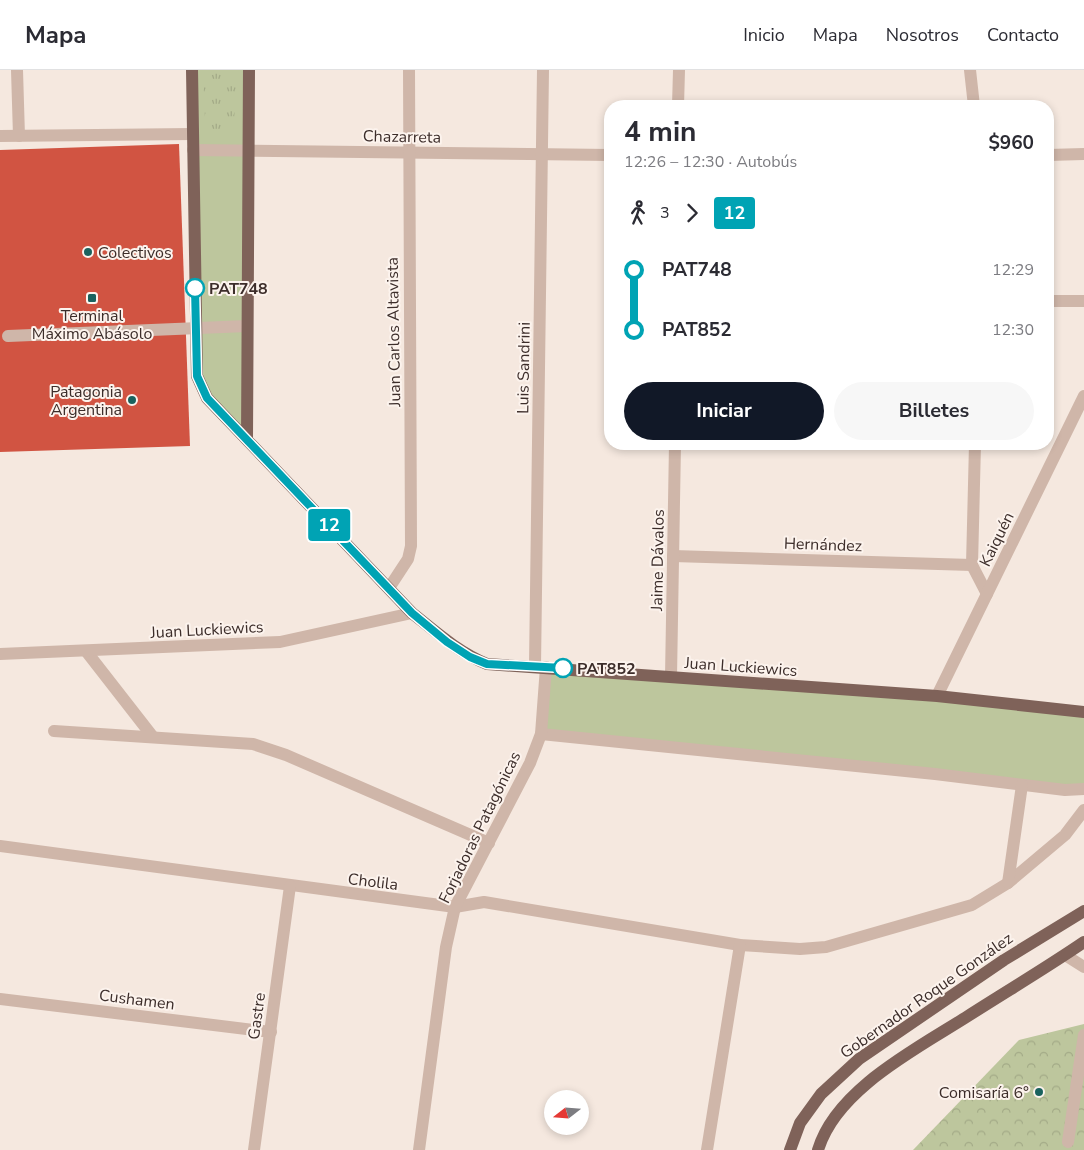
<!DOCTYPE html>
<html lang="es">
<meta charset="utf-8">
<style>
:root{--surface:#fff;--page:#f7f7f7;--text:#2b2b33;--muted:#7c7c81;--line:#e1e1e2;--accent:#111827}
body{margin:0;font-family:"Nunito Sans",sans-serif;background:var(--page);color:var(--text);height:100vh;display:flex;flex-direction:column;font-size:19px;white-space:nowrap}
*{box-sizing:border-box;margin:0}
p{font-size:16px;color:var(--muted)}
.icon{flex:none;width:28px;height:28px;fill:none;stroke:currentColor;stroke-width:2;stroke-linecap:round;stroke-linejoin:round}
.map{position:relative;flex:1;overflow:hidden}
.drawer{position:absolute;left:604px;top:30px;width:450px;height:350px;display:flex;flex-direction:column;background:var(--surface);border-radius:20px;box-shadow:0 2px 8px #0003}
.drawer>*{flex:none}
.badge{padding:0 10px;border-radius:4px;font-size:18px;line-height:32px}
.needle{width:32px;rotate:253deg}
.controls{position:absolute;left:544px;top:1020px;display:grid;gap:10px}
.controls a{display:grid;place-items:center;width:45px;height:45px;border-radius:50%;background:var(--surface);box-shadow:0 2px 8px #0003;font-size:25px}
.map>.badge{position:absolute;translate:-50% -50%;box-shadow:0 0 0 2px #fff}
.legs{display:flex;align-items:center;gap:8px;height:55px;padding:0 20px;font-size:16px}
.legs p{margin-inline-start:auto}
.summary{display:flex;align-items:center;justify-content:space-between;height:85px;padding:0 20px}
h1{font-size:28px;font-weight:700;line-height:38px}
.button{display:flex;gap:10px;margin-top:auto;padding:10px 20px}
.button a{flex:1;height:58px;border-radius:30px;background:var(--accent);color:#fff;font-size:20px;font-weight:700;line-height:58px;text-align:center}
.button a+a{background:var(--page);color:var(--text)}
ul{padding:0 20px;list-style:none}
li{display:flex;align-items:center;gap:18px;height:60px;font-size:19px}
li i{display:grid;place-items:center;width:8px;height:100%;margin:0 6px;background:currentColor}
li i::after{content:'';width:12px;height:12px;margin:-6px;border:4px solid;border-radius:50%;background:var(--surface)}
li p{margin-inline-start:auto}
li:first-child i{background:linear-gradient(#0000 50%,currentColor 0)}
li:last-child i{background:linear-gradient(currentColor 50%,#0000 0)}
header{display:flex;align-items:center;gap:30px;box-sizing:border-box;height:70px;padding:0 25px;background:var(--surface);border-bottom:1px solid var(--line)}
header strong{font-size:24px}
nav{display:flex;gap:28px;margin-inline-start:auto;font-size:18px}
.map>svg:first-child{display:block}
.green{fill:#bdc69d}
.forest{fill:url(#forest-crowns)}
.park{fill:url(#park-tufts)}
.building{fill:#d15442}
.lines{fill:none;stroke-linecap:round;stroke-linejoin:round}
.minor{stroke:#cfb6a9;stroke-width:12}
.major{stroke:#7f6259;stroke-width:12}
.line-1-casing{stroke:#fff;stroke-width:11}
.line-1{stroke:#00a3b4;stroke-width:8}
.poi-dot{fill:#1a625e;stroke:#fcf3ed;stroke-width:2}
.stop-1-dot{fill:#fff;stroke:#00a3b4;stroke-width:2.5}
.labels{text-anchor:middle;stroke-width:4;stroke-linejoin:round;paint-order:stroke}
.street-label{font-size:16px;fill:#3c2d2a;stroke:#fcf3ed}
.poi-label{font-size:16px;fill:#3c2d2a;stroke:#fcf3ed;text-anchor:end}
.stop-label{font-size:16px;font-weight:bold;fill:#3c2d2a;stroke:#fcf3ed;text-anchor:start}
</style>
<header>
<strong>Mapa</strong>
<nav><a>Inicio</a><a>Mapa</a><a>Nosotros</a><a>Contacto</a></nav>
</header>
<div class="map">
<svg width="1084" height="1080" viewBox="0 0 1084 1080">
<defs>
<pattern id="forest-crowns" width="20" height="18" patternUnits="userSpaceOnUse" patternTransform="scale(1.25)"><rect width="20" height="18" fill="#bdc69d"/><path d="M2 6a3 3 0 1 1 6 0M12 15a3 3 0 1 1 6 0" fill="none" stroke="#a3aa87"/></pattern>
<pattern id="park-tufts" width="24" height="20" patternUnits="userSpaceOnUse" patternTransform="scale(1.25)"><rect width="24" height="20" fill="#bdc69d"/><path d="M3 7l-1-3M5 7V3M7 7l1-3M15 17l-1-3M17 17v-4M19 17l1-3" fill="none" stroke="#a3aa87"/></pattern>
</defs>
<rect width="100%" height="100%" fill="#f5e8df"/>
<g class="green">
<polygon points="192,0 249,0 247,369 197,306"/>
<polygon points="546,597 1084,642 1084,719 541,665"/>
</g>
<polygon class="forest" points="1084,954 1084,1080 913,1080 1019,970"/>
<polygon class="park" points="203,0 237,0 234,52 215,63 205,51"/>
<polygon class="building" points="179,74 190,376 0,382 0,80"/>
<g class="lines">
<g class="minor">
<polyline points="17,0 19,66"/>
<polyline points="970,0 974,36"/>
<polyline points="678,36 679,0"/>
<polyline points="0,66 192,64"/>
<polyline points="193,80 610,85"/>
<polyline points="1048,85 1084,84"/>
<polyline points="1048,231 1084,231"/>
<polyline points="8,266 247,256"/>
<polyline points="975,374 972,495 987,524"/>
<polyline points="673,486 972,495"/>
<polyline points="389,518 408,489 411,476 409,0"/>
<polyline points="86,581 153,667"/>
<polyline points="0,584 280,572 412,543"/>
<polyline points="535,596 543,0"/>
<polyline points="671,607 675,374"/>
<polyline points="937,626 1084,326"/>
<polyline points="54,661 253,674 286,685 489,773"/>
<polyline points="541,664 935,704 1065,720 1084,719"/>
<polyline points="0,776 455,837 484,832 740,875 800,879 826,877 972,835 1008,813 1065,765 1084,740"/>
<polyline points="1008,813 1022,715"/>
<polyline points="1065,885 1084,897"/>
<polyline points="0,929 271,962"/>
<polyline points="1068,1072 1084,965"/>
<polyline points="254,1080 290,816"/>
<polyline points="419,1080 446,877 455,837 530,693 541,664 546,597"/>
<polyline points="707,1080 740,875"/>
</g>
<g class="major">
<path d="M192,0L197,306L207,328L412,543C436,562 458,582 487,594L937,626L1084,642"/>
<polyline points="247,369 249,0"/>
<polyline points="790,1080 800,1053 821,1024 859,989 1004,890 1084,841"/>
<path d="M818,1080C836,1019 918,978 968,946C1007,921 1046,898 1084,872"/>
</g>
</g>
<g class="lines">
<defs>
<polyline id="line-1" points="195,218 197,306 207,328 412,543 447,572 470,587 487,594 563,598"/>
</defs>
<use href="#line-1" class="line-1-casing"/>
<use href="#line-1" class="line-1"/>
</g>
<g class="poi-dot">
<circle cx="88" cy="182" r="5"/>
<rect x="87" y="223" width="10" height="10" rx="2.5"/>
<circle cx="132" cy="330" r="5"/>
<circle cx="1039" cy="1022" r="5"/>
</g>
<g class="stop-1-dot">
<circle cx="195" cy="218" r="9"/>
<circle cx="563" cy="598" r="9"/>
</g>
<g class="labels">
<g class="street-label">
<text transform="translate(402 66) rotate(1)" y="6">Chazarreta</text>
<text transform="translate(393 262) rotate(-91)" y="6">Juan Carlos Altavista</text>
<text transform="translate(523 298) rotate(-89)" y="6">Luis Sandrini</text>
<text transform="translate(996 469) rotate(-64)" y="6">Kaiquén</text>
<text transform="translate(823 474) rotate(2)" y="6">Hernández</text>
<text transform="translate(657 490) rotate(-89)" y="6">Jaime Dávalos</text>
<text transform="translate(207 559) rotate(-3)" y="6">Juan Luckiewics</text>
<text transform="translate(741 596) rotate(4)" y="6">Juan Luckiewics</text>
<text transform="translate(479 757) rotate(-64)" y="6">Forjadoras Patagónicas</text>
<text transform="translate(373 811) rotate(7)" y="6">Cholila</text>
<text transform="translate(926 925) rotate(-35)" y="6">Gobernador Roque González</text>
<text transform="translate(137 929) rotate(7)" y="6">Cushamen</text>
<text transform="translate(256 946) rotate(-82)" y="6">Gastre</text>
</g>
<g class="poi-label">
<text x="98" y="188" text-anchor="start">Colectivos</text>
<text x="92" y="251" text-anchor="middle">Terminal<tspan x="92" dy="18">Máximo Abásolo</tspan></text>
<text x="122" y="327">Patagonia<tspan x="122" dy="18">Argentina</tspan></text>
<text x="1029" y="1028">Comisaría 6°</text>
</g>
<g class="stop-label">
<text x="209" y="224">PAT748</text>
<text x="577" y="604">PAT852</text>
</g>
</g>
</svg>
<div class="controls">
<a><svg class="needle" viewBox="-14 -14 28 28"><path d="M0-13l5 13h-10z" fill="#e53935"/><path d="M0 13l5-13h-10z" fill="#7c7c81"/></svg></a>
</div>
<b class="badge" style="left:329px;top:455px;background:#00a3b4;color:#fff">12</b>
<section class="drawer">
<div class="summary"><div><h1>4 min</h1><p>12:26 – 12:30 · Autobús</p></div><b>$960</b></div>
<div class="legs"><svg class="icon" aria-label="walk" viewBox="0 0 24 24"><circle cx="13" cy="4" r="2"/><path d="M13 8l-2 6 4 7M11 14l-3 7M7 12l3-4h3l4 4"/></svg>3<svg class="icon" aria-label="forward" viewBox="0 0 24 24"><path d="M9 5l7 7-7 7"/></svg><b class="badge" style="background:#00a3b4;color:#fff">12</b></div>
<ul>
<li><i style="color:#00a3b4"></i><b>PAT748</b><p>12:29</p></li>
<li><i style="color:#00a3b4"></i><b>PAT852</b><p>12:30</p></li>
</ul>
<div class="button"><a>Iniciar</a><a>Billetes</a></div>
</section>
</div>
